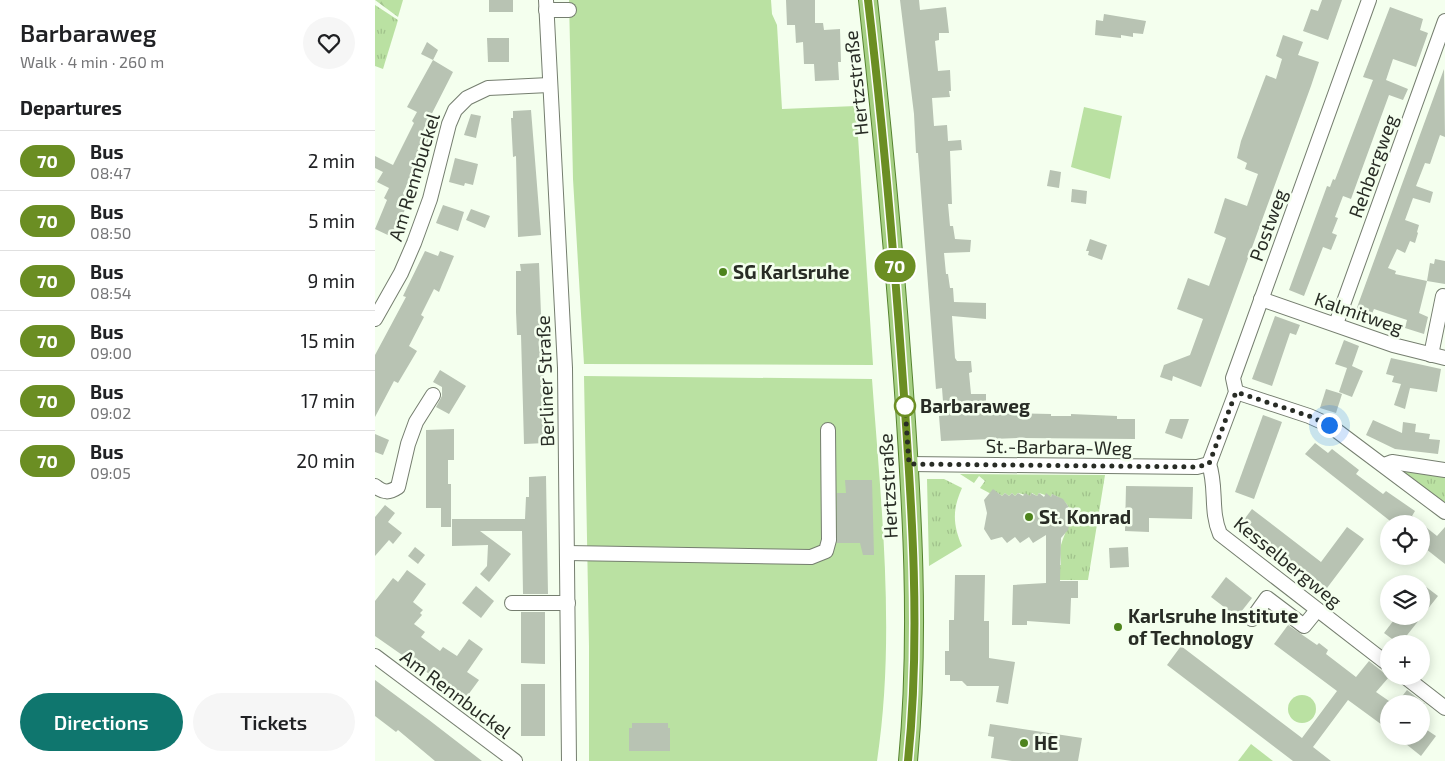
<!DOCTYPE html>
<meta charset="utf-8">
<style>
:root{--surface:#fff;--page:#f6f6f6;--text:#202124;--muted:#757577;--line:#e0e0e0;--accent:#0f766e}
body{margin:0;font-family:"Exo 2",sans-serif;background:var(--page);color:var(--text);height:100vh;display:flex;flex-direction:column;font-size:19px;white-space:nowrap}
*{box-sizing:border-box;margin:0}
p{font-size:16px;color:var(--muted)}
.icon{flex:none;width:28px;height:28px;fill:none;stroke:currentColor;stroke-width:2;stroke-linecap:round;stroke-linejoin:round}
.map{position:relative;flex:1;overflow:hidden}
.sheet{display:flex;flex-direction:column;background:var(--surface);width:375px}
.sheet>*{flex:none}
.badge{padding:0 10px;border-radius:16px;font-size:18px;line-height:32px}
.buttons{position:absolute;left:1005px;top:515px;display:grid;gap:10px}
.buttons a{display:grid;place-items:center;width:50px;height:50px;border-radius:50%;background:var(--surface);box-shadow:0 2px 12px #0003;font-size:25px}
.you{position:absolute;width:25px;height:25px;margin:-12px;border:4px solid #fff;border-radius:50%;background:#1a73e8;box-shadow:0 0 0 8px #1a73e833}
.map>.badge{position:absolute;translate:-50% -50%;box-shadow:0 0 0 2px #fff}
h2{padding:0 20px;font-size:19px;line-height:45px}
.round{display:grid;place-items:center;flex:none;width:52px;height:52px;border-radius:26px;background:var(--page)}
.summary{display:flex;align-items:center;justify-content:space-between;height:85px;padding:0 20px}
h1{font-size:24px;font-weight:600;line-height:38px}
.cta{display:flex;gap:10px;margin-top:auto;padding:10px 20px}
.cta a{flex:1;height:58px;border-radius:30px;background:var(--accent);color:#fff;font-size:20px;font-weight:600;line-height:58px;text-align:center}
.cta a+a{background:var(--page);color:var(--text)}
ul{padding:0;list-style:none}
li{display:flex;align-items:center;gap:15px;height:60px;padding:0 20px;border-top:1px solid var(--line)}
li div{flex:1}
li b{display:block;font-size:19px}
li em{font-style:normal}
li .badge{min-width:55px;font-weight:700;text-align:center}
main{display:flex;flex:1;min-height:0}
.map>svg:first-child{display:block}
.grass{fill:url(#grass-tufts)}
.forest{fill:url(#forest-firs)}
.green{fill:#bae1a2}
.building{fill:#b8c3b3}
.lines{fill:none;stroke-linecap:round;stroke-linejoin:round}
.minor-casing{stroke:#757e6f;stroke-width:16}
.major-casing{stroke:#54822d;stroke-width:20}
.minor{stroke:#fff;stroke-width:14}
.major{stroke:#a6d084;stroke-width:18}
.line-casing{stroke:#fff;stroke-width:11}
.line{stroke:#6b8e23;stroke-width:8}
.walk{stroke:#282c25;stroke-width:5;stroke-dasharray:0 9}
.poi-dot{fill:#4d841d;stroke:#f4ffee;stroke-width:2}
.stop-dot{fill:#fff;stroke:#6b8e23;stroke-width:2.5}
.labels{text-anchor:middle;stroke-width:5;stroke-linejoin:round;paint-order:stroke}
.street-label{font-size:19px;fill:#282c25;stroke:#f4ffee}
.poi-label{font-size:19px;font-weight:bold;fill:#282c25;stroke:#f4ffee;text-anchor:start}
.stop-label{font-size:19px;font-weight:bold;fill:#282c25;stroke:#f4ffee;text-anchor:start}
</style>
<main>
<section class="sheet">
<div class="summary"><div><h1>Barbaraweg</h1><p>Walk · 4 min · 260 m</p></div><a class="round"><svg class="icon" aria-label="heart" viewBox="0 0 24 24"><path d="M12 20l-8-8c-3-5 5-10 8-4 3-6 11-1 8 4z"/></svg></a></div>
<h2>Departures</h2>
<ul>
<li><span class="badge" style="background:#6b8e23;color:#fff">70</span><div><b>Bus</b><p>08:47</p></div><em>2 min</em></li>
<li><span class="badge" style="background:#6b8e23;color:#fff">70</span><div><b>Bus</b><p>08:50</p></div><em>5 min</em></li>
<li><span class="badge" style="background:#6b8e23;color:#fff">70</span><div><b>Bus</b><p>08:54</p></div><em>9 min</em></li>
<li><span class="badge" style="background:#6b8e23;color:#fff">70</span><div><b>Bus</b><p>09:00</p></div><em>15 min</em></li>
<li><span class="badge" style="background:#6b8e23;color:#fff">70</span><div><b>Bus</b><p>09:02</p></div><em>17 min</em></li>
<li><span class="badge" style="background:#6b8e23;color:#fff">70</span><div><b>Bus</b><p>09:05</p></div><em>20 min</em></li>
</ul>
<div class="cta"><a>Directions</a><a>Tickets</a></div>
</section>
<div class="map">
<svg width="1070" height="761" viewBox="0 0 1070 761">
<defs>
<pattern id="grass-tufts" width="24" height="20" patternUnits="userSpaceOnUse" patternTransform="scale(1.25)"><rect width="24" height="20" fill="#bae1a2"/><path d="M3 7l-1-3M5 7V3M7 7l1-3M15 17l-1-3M17 17v-4M19 17l1-3" fill="none" stroke="#a0c18b"/></pattern>
<pattern id="forest-firs" width="22" height="20" patternUnits="userSpaceOnUse" patternTransform="scale(1.25)"><rect width="22" height="20" fill="#bae1a2"/><path d="M5 1l3.5 6h-7zM16 11l3.5 6h-7z" fill="#a0c18b"/></pattern>
</defs>
<rect width="100%" height="100%" fill="#f4ffee"/>
<g class="grass">
<polygon points="0,5 23,20 8,69 0,66"/>
<polygon points="1025,467 1070,473 1070,507 1022,471"/>
<path d="M585,474L730,475L713,580H681L680,565H686C686,559 684,550 686,545C692,524 708,508 677,494L676,497L664,493L662,496L657,493L655,496L643,493L640,496L637,493L634,496L630,493L627,496L623,493L620,496L605,488L610,481L604,476L599,483Z"/>
<path d="M552,479H569L587,488C577,510 578,525 587,546L554,566Z"/>
</g>
<polygon class="forest" points="0,0 28,0 23,17"/>
<g class="green">
<polygon points="194,0 396,0 397,14 402,25 407,109 481,106 498,365 209,364 198,179"/>
<polygon points="709,107 747,116 735,179 696,167"/>
<path d="M209,376L497,379C506,504 521,636 502,761H214V646Z"/>
<circle cx="927" cy="709" r="14"/>
<polygon points="876,744 898,761 863,761"/>
</g>
<g class="building">
<rect x="114" y="0" width="24" height="12"/>
<polygon points="411,0 440,0 440,23 448,23 449,30 465,29 466,62 463,62 464,80 440,81 439,64 429,64 428,42 421,43 420,25 412,25"/>
<polygon points="525,0 544,0 545,10 571,7 574,33 564,33 564,40 560,41 563,71 575,70 576,91 574,91 575,97 557,98 559,126 572,125 573,141 586,140 587,150 575,151 577,204 573,204 575,226 578,226 580,239 596,240 595,252 569,253 571,274 573,274 575,288 578,288 579,302 611,303 611,319 577,316 580,358 582,361 596,361 597,372 594,373 596,394 611,394 611,403 623,403 623,413 676,414 676,416 696,416 696,414 742,416 742,419 760,419 760,439 646,438 566,441 564,416 569,415 567,388 561,389 543,153 541,153 539,114"/>
<polygon points="947,0 967,0 953,40 928,31 936,9 943,11"/>
<polygon points="1015,7 1048,19 1045,30 1053,33 1041,67 1018,59 1011,80 1033,89 1028,100 1014,95 976,199 968,196 960,217 963,218 957,233 962,235 956,250 948,247 929,296 914,290 952,186 955,187 958,179 960,180 998,80 988,77"/>
<polygon points="729,14 771,21 768,34 758,33 758,37 746,35 746,38 720,35 721,20 728,21"/>
<polygon points="908,35 928,42 923,55 944,62 936,86 826,387 798,376 797,381 785,377 789,365 815,355 823,333 828,319 802,309 813,278 834,286 851,238 839,233 850,198 872,206 883,174 870,169 872,163 862,158 866,141 891,75 901,79 907,59 901,56"/>
<polygon points="112,38 134,38 134,62 113,62"/>
<polygon points="52,42 63,50 58,60 78,72 48,131 54,134 55,137 28,193 29,196 35,199 17,237 0,229 12,200 9,198 14,188 2,182 8,172 0,168 0,156 18,165 39,123 37,121 42,112 32,107 58,60 46,54"/>
<polygon points="1069,69 1070,137 1065,135 1055,164 1050,163 1041,186 1058,192 1055,203 1038,198 1030,220 1044,225 1042,232 1043,233 1040,243 1035,241 1030,253 1022,249 1013,268 1021,271 1020,274 1052,281 1044,313 1053,317 1049,334 1030,328 1032,320 999,309 995,318 980,313"/>
<polygon points="156,110 166,235 143,237 141,156 138,157 136,118 138,118 138,111"/>
<polygon points="96,114 106,116 101,138 89,135"/>
<polygon points="80,158 103,164 98,185 90,183 89,186 74,182"/>
<polygon points="675,170 686,172 684,188 672,186"/>
<polygon points="697,189 712,191 711,204 696,202"/>
<polygon points="68,205 89,212 83,231 61,223"/>
<polygon points="96,209 115,216 110,228 91,220"/>
<polygon points="715,239 732,245 727,260 713,255 714,251 711,251"/>
<polygon points="50,251 63,256 65,251 79,256 64,292 59,289 46,315 49,317 34,346 42,351 23,383 19,381 0,417 0,355 31,297 28,296"/>
<polygon points="1060,259 1070,261 1070,284 1052,281 1055,263 1059,264"/>
<polygon points="164,263 171,443 149,444 146,335 142,335 141,312 141,271 146,271 145,264"/>
<polygon points="900,316 925,325 921,335 915,333 897,386 877,379"/>
<polygon points="969,340 984,346 977,366 988,371 977,397 964,392 972,368 960,364"/>
<polygon points="1016,358 1066,369 1062,392 1035,388 1030,409 1019,405 1026,384 1017,382 1019,376 1011,374"/>
<polygon points="65,370 91,386 74,414 61,407 67,396 67,387 58,382"/>
<polygon points="951,389 967,394 961,413 945,408"/>
<polygon points="888,415 907,422 879,499 860,492"/>
<polygon points="795,419 814,419 807,439 790,433"/>
<polygon points="998,420 1027,433 1028,422 1041,424 1040,432 1055,434 1054,439 1065,440 1063,454 1020,449 991,435"/>
<polygon points="79,429 79,460 73,460 73,484 76,484 76,527 66,527 66,508 51,508 51,430"/>
<polygon points="0,434 14,440 8,455 0,452"/>
<polygon points="940,443 953,453 957,449 984,470 981,474 1008,494 1011,491 1040,511 1037,516 1062,536 1070,527 1070,564 1046,545 1046,524 1019,524 930,454"/>
<polygon points="171,476 173,594 148,594 147,531 105,531 136,554 114,582 105,574 112,566 113,545 77,546 77,519 150,519 151,497 154,497 154,477"/>
<polygon points="470,480 497,480 499,555 488,555 485,543 462,543 462,493 471,493"/>
<polygon points="751,486 818,487 817,519 774,518 774,532 750,531"/>
<polygon points="618,489 627,496 630,493 634,496 637,493 640,496 643,493 648,496 650,493 655,496 656,493 662,496 664,493 669,497 671,493 676,497 677,494 688,499 693,506 696,519 693,530 686,538 685,581 703,581 703,598 696,598 695,624 652,621 652,625 637,625 638,585 671,583 671,535 658,543 654,537 645,543 640,537 632,543 627,537 616,540 609,529 612,513 609,500"/>
<polygon points="10,505 20,513 13,522 27,533 18,544 14,540 0,556 0,517"/>
<polygon points="877,509 946,562 972,527 989,539 952,588 921,564 919,566 865,525"/>
<polygon points="40,547 50,555 43,564 33,556"/>
<polygon points="753,547 754,567 735,568 734,548"/>
<polygon points="32,570 51,584 38,602 48,610 45,613 47,615 39,624 50,632 46,637 65,651 68,647 82,656 94,639 108,649 92,672 104,680 90,699 0,636 0,601 18,578 23,582"/>
<polygon points="580,575 610,575 609,621 614,621 614,658 640,662 633,704 621,702 624,686 592,686 587,681 575,681 575,675 570,675 570,651 574,651 574,620 579,620"/>
<polygon points="851,577 877,598 862,617 836,597"/>
<polygon points="1046,583 1063,596 1025,644 1024,644 1009,633 1022,616 1046,616"/>
<polygon points="101,586 119,601 106,618 87,603"/>
<polygon points="146,612 170,612 170,664 146,663"/>
<polygon points="913,625 942,645 944,643 953,650 951,654 981,677 994,661 1014,677 1001,692 1014,701 1014,730 973,700 938,747 956,761 918,761 792,665 806,646 927,738 962,691 899,644"/>
<polygon points="0,680 54,720 107,761 60,761 23,730 21,732 0,716"/>
<rect x="146" y="684" width="24" height="52"/>
<polygon points="1032,690 1050,704 1021,704"/>
<polygon points="257,723 293,723 293,728 295,728 295,751 254,751 254,728 257,728"/>
<polygon points="615,724 707,738 703,761 637,761 616,758 619,737 613,736"/>
<polygon points="1046,726 1061,736 1046,756 1021,736 1046,736"/>
</g>
<g class="lines">
<defs>
<g id="minor">
<polyline points="171,0 190,368 194,761"/>
<polyline points="171,10 194,10"/>
<polyline points="886,299 1018,345 1070,358"/>
<polyline points="0,319 26,273 39,243 55,199 74,124 80,110 92,98 113,88 174,85"/>
<polyline points="961,324 1070,21"/>
<polyline points="1056,355 1068,296"/>
<polyline points="861,392 934,416 954,425 1070,512"/>
<polyline points="534,464 822,467 834,464"/>
<polyline points="834,464 861,392 858,378 994,0"/>
<path d="M834,464C842,487 835,511 845,534L1014,665"/>
<polyline points="1009,465 1017,462 1070,470"/>
<path d="M0,486C9,493 14,493 23,487L33,444L41,422L58,395"/>
<polyline points="192,553 436,557 451,551 454,540 453,430"/>
<polyline points="137,603 193,603"/>
<polyline points="877,619 892,598 929,626 942,610"/>
<polyline points="0,656 140,761"/>
<polyline points="1029,676 1070,708"/>
</g>
<path id="major" d="M493,0C507,126 519,252 528,378C537,505 545,634 533,761"/>
</defs>
<use href="#minor" class="minor-casing"/>
<use href="#major" class="major-casing"/>
<use href="#minor" class="minor"/>
<use href="#major" class="major"/>
</g>
<g class="lines">
<defs>
<path id="line" d="M493,0C508,127 519,254 528,382C537,507 546,635 533,761"/>
</defs>
<use href="#line" class="line-casing"/>
<use href="#line" class="line"/>
<polyline class="walk" points="530,406 534,464 822,467 834,464 861,392 934,416 954,425"/>
</g>
<g class="poi-dot">
<circle cx="348" cy="272" r="5"/>
<circle cx="654" cy="517" r="5"/>
<circle cx="743" cy="627" r="5"/>
<circle cx="649" cy="743" r="5"/>
</g>
<circle class="stop-dot" cx="530" cy="406" r="10"/>
<g class="labels">
<g class="street-label">
<text transform="translate(481 83) rotate(-96)" y="7">Hertzstraße</text>
<text transform="translate(998 166) rotate(-70)" y="7">Rehbergweg</text>
<text transform="translate(39 177) rotate(-73)" y="7">Am Rennbuckel</text>
<text transform="translate(893 225) rotate(-70)" y="7">Postweg</text>
<text transform="translate(984 313) rotate(19)" y="7">Kalmitweg</text>
<text transform="translate(170 381) rotate(-92)" y="7">Berliner Straße</text>
<text transform="translate(684 447) rotate(1)" y="7">St.-Barbara-Weg</text>
<text transform="translate(513 486) rotate(-93)" y="7">Hertzstraße</text>
<text transform="translate(913 562) rotate(39)" y="7">Kesselbergweg</text>
<text transform="translate(81 694) rotate(37)" y="7">Am Rennbuckel</text>
</g>
<g class="poi-label">
<text x="358" y="279">SG Karlsruhe</text>
<text x="664" y="524">St. Konrad</text>
<text x="753" y="623">Karlsruhe Institute<tspan x="753" dy="22">of Technology</tspan></text>
<text x="659" y="750">HE</text>
</g>
<g class="stop-label">
<text x="545" y="413">Barbaraweg</text>
</g>
</g>
</svg>
<div class="buttons">
<a><svg class="icon" aria-label="locate" viewBox="0 0 24 24"><circle cx="12" cy="12" r="6"/><path d="M12 2v4M12 18v4M2 12h4M18 12h4"/></svg></a>
<a><svg class="icon" aria-label="layers" viewBox="0 0 24 24"><path d="M12 4l9 5-9 5-9-5zM3 14l9 5 9-5"/></svg></a>
<a>+</a>
<a>−</a>
</div>
<div class="you" style="left:954px;top:425px"></div>
<b class="badge" style="left:520px;top:266px;background:#6b8e23;color:#fff">70</b>
</div>
</main>
